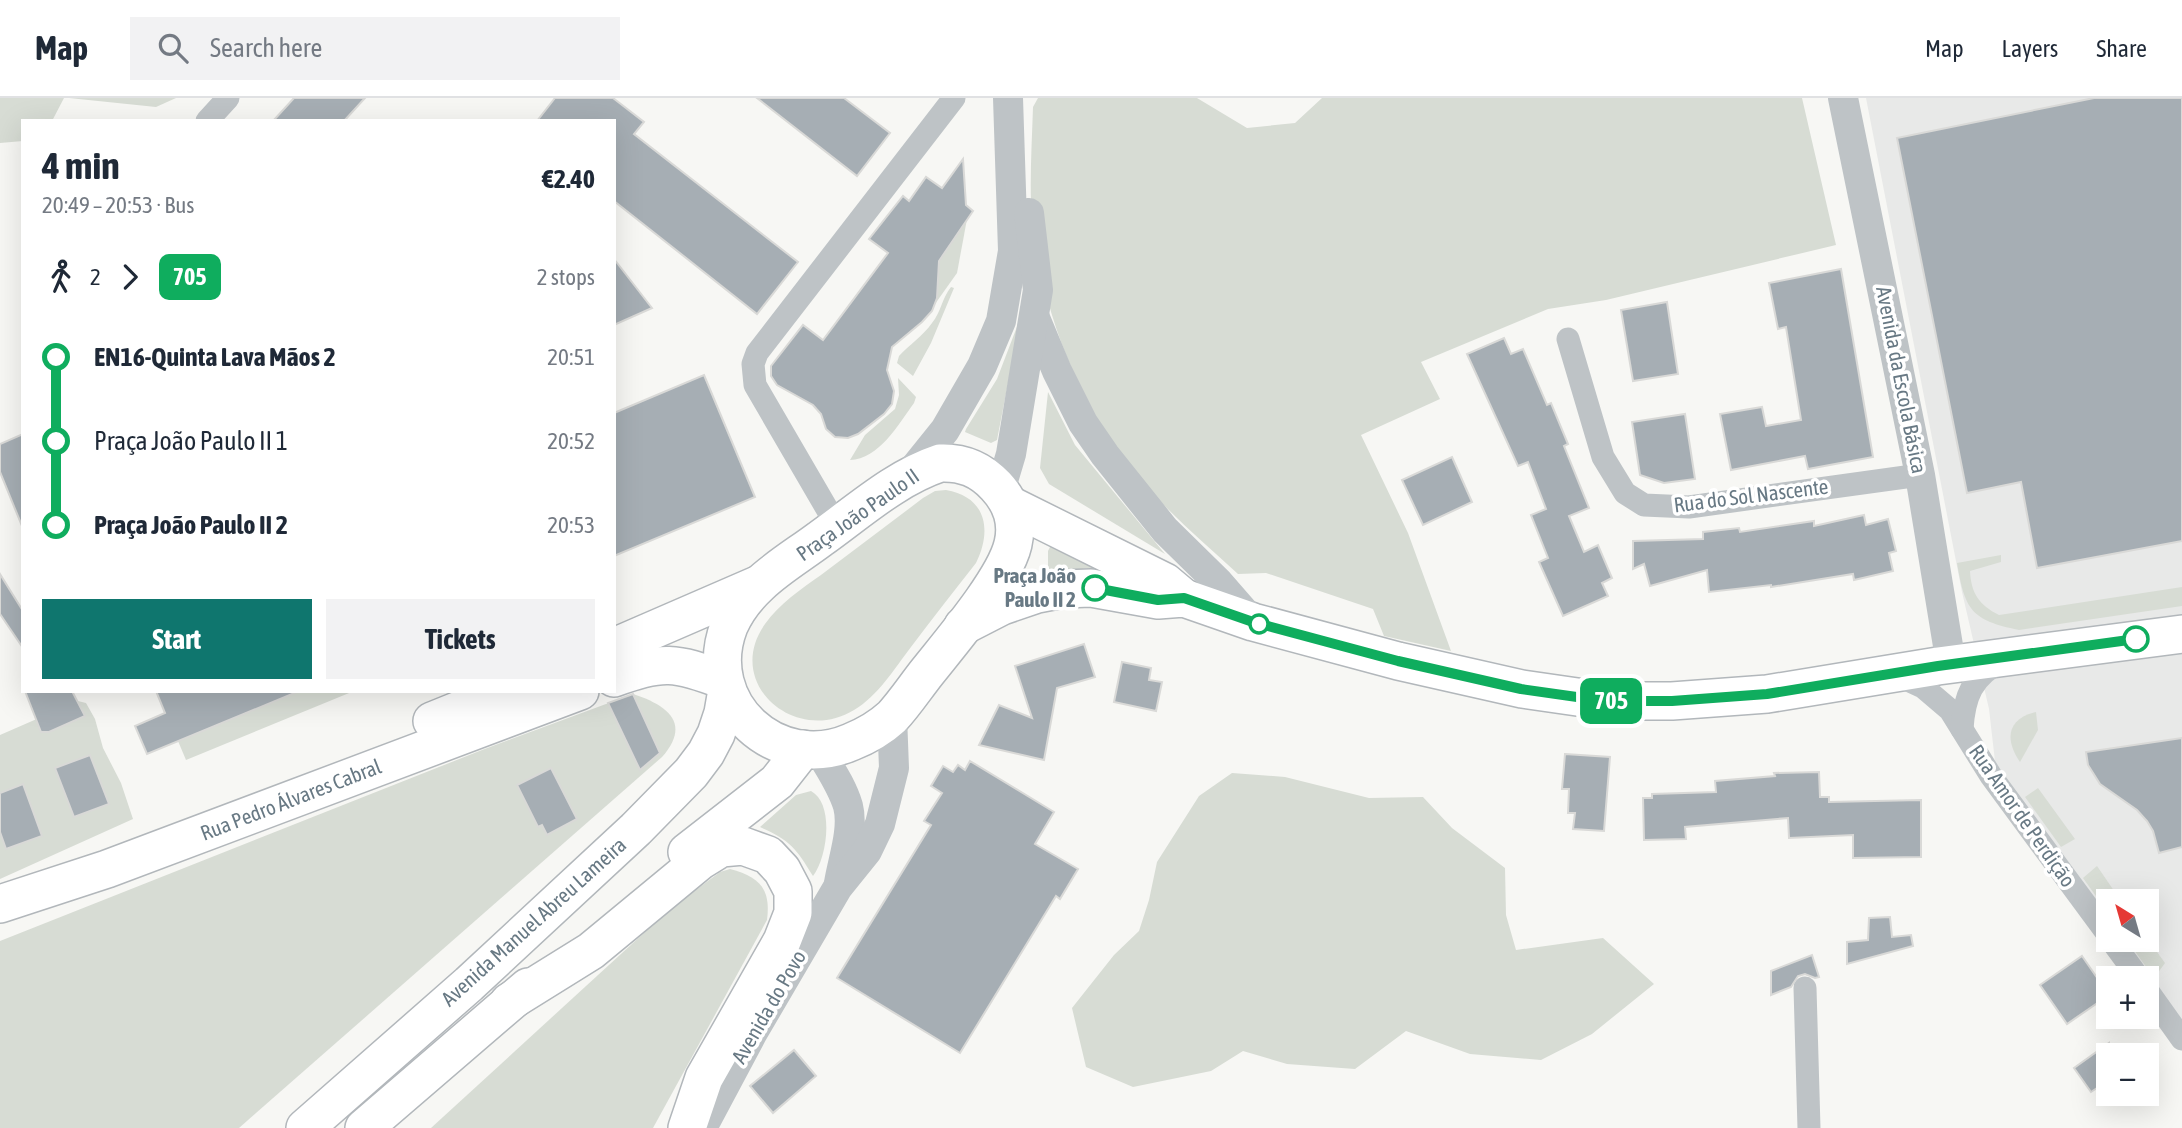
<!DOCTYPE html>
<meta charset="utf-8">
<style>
:root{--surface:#fff;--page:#f2f2f3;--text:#1f2937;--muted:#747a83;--line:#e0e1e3;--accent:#0f766e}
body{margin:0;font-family:"Asap Condensed",sans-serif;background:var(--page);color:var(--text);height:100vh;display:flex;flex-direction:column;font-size:26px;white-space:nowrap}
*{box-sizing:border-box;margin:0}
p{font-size:23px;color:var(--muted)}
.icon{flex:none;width:38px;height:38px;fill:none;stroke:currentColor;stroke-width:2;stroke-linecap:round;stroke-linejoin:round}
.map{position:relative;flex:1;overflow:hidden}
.side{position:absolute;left:21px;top:21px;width:595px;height:574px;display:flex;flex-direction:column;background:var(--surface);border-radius:0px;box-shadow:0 7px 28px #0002}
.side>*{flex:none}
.badge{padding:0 14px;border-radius:10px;font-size:24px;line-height:46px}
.needle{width:46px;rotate:323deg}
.fabs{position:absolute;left:2096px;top:791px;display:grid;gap:14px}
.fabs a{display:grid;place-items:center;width:63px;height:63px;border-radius:0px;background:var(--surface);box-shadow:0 7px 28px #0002;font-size:35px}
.map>.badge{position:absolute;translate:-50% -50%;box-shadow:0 0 0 4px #fff}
.legs{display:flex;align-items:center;gap:10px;height:77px;padding:0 21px;font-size:23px}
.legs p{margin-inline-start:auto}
.summary{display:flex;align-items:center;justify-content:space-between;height:119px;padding:0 21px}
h1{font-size:38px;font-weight:700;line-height:52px}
.action{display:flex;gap:14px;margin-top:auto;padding:14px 21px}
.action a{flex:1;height:80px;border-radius:0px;background:var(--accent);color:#fff;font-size:28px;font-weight:700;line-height:80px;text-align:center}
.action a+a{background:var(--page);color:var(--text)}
ul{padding:0 21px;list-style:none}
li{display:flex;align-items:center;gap:24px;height:84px;font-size:26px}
li i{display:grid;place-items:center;width:10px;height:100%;margin:0 9px;background:currentColor}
li i::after{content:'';width:18px;height:18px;margin:-9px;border:5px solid;border-radius:50%;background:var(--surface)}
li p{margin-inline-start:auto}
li:first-child i{background:linear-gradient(#0000 50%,currentColor 0)}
li:last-child i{background:linear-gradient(currentColor 50%,#0000 0)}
header{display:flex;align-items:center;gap:42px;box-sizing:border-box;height:98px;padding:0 35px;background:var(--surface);border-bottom:2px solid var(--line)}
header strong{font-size:33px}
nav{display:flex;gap:38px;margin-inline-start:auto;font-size:24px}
.search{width:490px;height:63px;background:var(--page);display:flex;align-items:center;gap:18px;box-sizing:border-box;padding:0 24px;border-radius:0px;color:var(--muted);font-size:26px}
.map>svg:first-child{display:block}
.built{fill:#e8e9e8}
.green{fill:#d7dcd4}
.building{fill:#a6aeb4;stroke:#d9d9d7;stroke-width:2}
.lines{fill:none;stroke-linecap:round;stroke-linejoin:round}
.primary-casing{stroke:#b2b7bb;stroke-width:40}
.minor{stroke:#bec3c6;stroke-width:23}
.tertiary{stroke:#bec3c6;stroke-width:30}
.primary{stroke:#fff;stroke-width:37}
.line-1-casing{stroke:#fff;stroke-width:16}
.line-1{stroke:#0fad5e;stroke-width:10}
.stop-1-dot{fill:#fff;stroke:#0fad5e;stroke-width:3.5}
.labels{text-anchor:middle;stroke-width:7;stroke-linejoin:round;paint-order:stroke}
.street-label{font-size:21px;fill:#687984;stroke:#fff}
.stop-label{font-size:21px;font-weight:bold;fill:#687984;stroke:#fff;text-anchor:end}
</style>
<header>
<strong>Map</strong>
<div class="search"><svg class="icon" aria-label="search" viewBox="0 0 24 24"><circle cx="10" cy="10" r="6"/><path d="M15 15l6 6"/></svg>Search here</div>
<nav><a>Map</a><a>Layers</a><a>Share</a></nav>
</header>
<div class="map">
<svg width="2182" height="1030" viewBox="0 0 2182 1030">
<rect width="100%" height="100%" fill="#f7f7f4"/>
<polygon class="built" points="1866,0 2182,0 2182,928 2119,842 2147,842 2147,803 2109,803 2109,827 1996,672 1989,611 1962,494"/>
<g class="green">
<polygon points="0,0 64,0 52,23 23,23 23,43 0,45"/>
<polygon points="69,0 176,0 156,9"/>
<path d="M1038,0H1197L1247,30L1295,25L1322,0H1802L1836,147L1606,202L1548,211L1421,264L1440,301L1361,337L1408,435L1451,553L1384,538L1373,511L1266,475L1238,476C1203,444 1165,412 1135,375C1075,303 1037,199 1031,105C1030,74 1032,41 1033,9Z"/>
<polygon points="967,121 957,175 935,206 939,163"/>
<path d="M951,189L954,190L931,245L913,278L897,265L899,258C909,247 923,238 932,225C941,214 942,200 951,189Z"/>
<polygon points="1021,218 997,342 991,345 965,334 966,331 997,281"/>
<path d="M898,280L916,299L914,305C898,327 879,361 850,362L865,337L895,311L899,297Z"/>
<polygon points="1048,294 1075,347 1165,456 1049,386 1040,370"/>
<path d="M946,392C987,399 992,433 976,465C954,493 932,521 911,549C894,571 878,598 854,612C795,648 723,585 765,526C779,506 801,491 821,477C855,451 889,426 923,400L935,393Z"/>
<polygon points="1052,445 1108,473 1087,470 1048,478 1048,453"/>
<path d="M2001,457V464L1970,473C1971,495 1979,507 1999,517L2182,489V508L2019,532C1971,522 1965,512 1957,465Z"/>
<polygon points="299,593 354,593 186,662 178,643"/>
<path d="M633,596C667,607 692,625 662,659L239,1030H0V843L482,652Z"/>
<polygon points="78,603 86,605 95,621 103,650 121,685 133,721 0,781 0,637"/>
<path d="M2036,614L2038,632L2020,664C2005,642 2006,621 2036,614Z"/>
<polygon points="1232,675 1285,679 1369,700 1423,699 1452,730 1505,770 1506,817 1516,852 1603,840 1654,886 1592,936 1541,962 1470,956 1406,933 1355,971 1287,966 1243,953 1211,973 1133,989 1086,969 1072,910 1114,857 1139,833 1149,802 1157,764 1199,698"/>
<polygon points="2038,690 2075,741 2061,749 2025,699"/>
<path d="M811,693C835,706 827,760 813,778C796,750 790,742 760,729L796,697Z"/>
<polygon points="2097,768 2121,803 2109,803 2109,816 2083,780"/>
<path d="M730,771C760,779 771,791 767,822L653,1030H431L669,812L720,774Z"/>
<polygon points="2147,840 2165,865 2154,880 2127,842 2147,842"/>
</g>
<g class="building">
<polygon points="294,0 365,0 344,23 273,23"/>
<polygon points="555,0 613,0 644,24 634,36 798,164 757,216 614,103 614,23 537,23"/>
<polygon points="757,0 844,0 890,35 857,78"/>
<polygon points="2094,0 2182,0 2182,443 2037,470 2021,384 1967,395 1897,40"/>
<polygon points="963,61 966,107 973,113 939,163 937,200 932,213 922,224 892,249 887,272 894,293 892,306 884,316 858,336 848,340 835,339 826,331 821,316 813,307 777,287 771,278 771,268 803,227 823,242 888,155 869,141 903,98 909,103 926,79 942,90"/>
<polygon points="614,161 652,210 614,227"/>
<polygon points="1841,171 1873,359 1808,371 1805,358 1731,372 1720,316 1762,309 1766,328 1801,322 1786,229 1778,231 1769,185"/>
<polygon points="1667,204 1678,276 1633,283 1621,212"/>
<polygon points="1504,240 1511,256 1523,251 1547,307 1551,305 1568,346 1564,348 1589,410 1569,418 1584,454 1598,447 1612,480 1602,485 1608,498 1563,518 1539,464 1548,460 1531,417 1546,411 1528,364 1518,368 1467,256"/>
<polygon points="704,277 755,399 614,458 614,315"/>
<polygon points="1685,316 1695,381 1664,385 1640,377 1632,324"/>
<polygon points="23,336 23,428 22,428 0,374 0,346"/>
<polygon points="1452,359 1472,404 1423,427 1402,382"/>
<polygon points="1864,417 1866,427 1888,421 1896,453 1889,455 1893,473 1854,482 1853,476 1771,489 1771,487 1709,494 1707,472 1650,488 1644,466 1633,471 1633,443 1703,441 1703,434 1739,430 1740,434 1814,423 1814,428"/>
<polygon points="0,476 23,513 23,550 0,516"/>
<polygon points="1084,546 1095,579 1057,590 1044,662 979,647 999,607 1032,620 1015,568"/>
<polygon points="1122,564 1151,570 1149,582 1162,584 1156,613 1114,604"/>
<polygon points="25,593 72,593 85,618 49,634 41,634"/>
<polygon points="156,593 297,593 297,594 147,656 135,628 165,615"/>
<polygon points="633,596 660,655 640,672 608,605"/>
<polygon points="2182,640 2182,749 2159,755 2153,733 2147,723 2137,712 2100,686 2088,667 2086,654"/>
<polygon points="1565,656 1610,659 1604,733 1573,731 1575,715 1568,715 1569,691 1562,691"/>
<polygon points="90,657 109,706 74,719 55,670"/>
<polygon points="970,663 1054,714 1035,746 1078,771 1060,801 1056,798 960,955 837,880 931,727 924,723 942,695 931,688 943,668 953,674 958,667 965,672"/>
<polygon points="551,670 577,721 547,737 542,727 538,729 517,687"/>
<polygon points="1819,674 1820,699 1829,699 1829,704 1921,702 1921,759 1853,760 1853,737 1789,740 1788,720 1685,729 1686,741 1644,742 1643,700 1652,700 1652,696 1716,694 1715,683 1775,678 1774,675"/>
<polygon points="23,686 42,738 6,751 0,734 0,695"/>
<polygon points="1890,819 1892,839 1911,837 1913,848 1847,866 1847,844 1868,842 1869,820"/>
<polygon points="1812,857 1819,879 1815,880 1805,876 1798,878 1791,889 1771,897 1771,873"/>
<polygon points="2082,858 2109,897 2067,926 2040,887"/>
<polygon points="2109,945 2109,982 2091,994 2074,970"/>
<polygon points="794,952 816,978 773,1015 750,988"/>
</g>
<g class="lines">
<defs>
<g id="primary">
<path d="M940,365C963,364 980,371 996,388C1011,404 1018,425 1013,446C1005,481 951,544 928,573C916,588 905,605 892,619C880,630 866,638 851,644C777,676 699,606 729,528C736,512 748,497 760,486C778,469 800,456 820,441C858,414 895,380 940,365Z"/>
<polyline points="1010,407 1165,484 1184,500"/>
<polyline points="963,528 1002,508 1037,496 1063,491 1091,490 1158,502 1184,500 1253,524 1398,563 1522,591 1605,603 1672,603 1767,596 1938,568 2182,536"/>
<polyline points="614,549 757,487"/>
<path d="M614,580C662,562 676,564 723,582"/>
<polyline points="432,623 506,593"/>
<polyline points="687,754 777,684 803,651"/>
<polyline points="0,806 107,771 580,593"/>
<polyline points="509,904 591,853 700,763 721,750 743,748 768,757 782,772 793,793 793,815 782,843 704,980 687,1030"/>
<polyline points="305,1030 469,886 636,731 691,675 706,655 716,636 723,615 727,592"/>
<polyline points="364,1030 528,889"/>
</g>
</defs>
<use href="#primary" class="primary-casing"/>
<g class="minor">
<polyline points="207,23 228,0"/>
<polyline points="1568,241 1603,359 1625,395 1644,407 1689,409 1920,377"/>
<polyline points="837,428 755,287 753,266 757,255 954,0"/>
<polyline points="1895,576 1923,589 1950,612 1991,678 2109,838"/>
<path d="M1962,631C1964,599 1972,578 2002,563"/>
<polyline points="2111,842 2139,880"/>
<polyline points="1805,890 1809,1030"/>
<polyline points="2147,892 2182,941"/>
</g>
<g class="tertiary">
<polyline points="1843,0 1920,377 1951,566"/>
<polyline points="1035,220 1057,273 1083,325 1105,357 1165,432 1219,485 1253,524"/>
<polyline points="908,378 945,332 982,268 1001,223 1013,153 1008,0"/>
<polyline points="1000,393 1011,356 1038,192 1029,115"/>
<path d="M820,654C830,671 842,688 848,708C854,731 843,761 839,785"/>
<polyline points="702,1030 752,936 838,789 867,753 880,726 894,670 892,618"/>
</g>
<use href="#primary" class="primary"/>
</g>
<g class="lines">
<defs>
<polyline id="line-1" points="1095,490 1158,502 1184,500 1253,524 1398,563 1521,591 1605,603 1672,603 1767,596 1938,568 2136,541"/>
</defs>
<use href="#line-1" class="line-1-casing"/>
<use href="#line-1" class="line-1"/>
</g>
<g class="stop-1-dot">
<circle cx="1095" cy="490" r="12"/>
<circle cx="1259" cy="526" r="9"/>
<circle cx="2136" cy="541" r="12"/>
</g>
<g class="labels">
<g class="street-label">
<text transform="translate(1901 282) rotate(79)" y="7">Avenida da Escola Básica</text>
<text transform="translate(1751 398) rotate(-7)" y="7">Rua do Sol Nascente</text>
<text transform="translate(858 417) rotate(-35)" y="7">Praça João Paulo II</text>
<text transform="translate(291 702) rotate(-21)" y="7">Rua Pedro Álvares Cabral</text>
<text transform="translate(2022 718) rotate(55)" y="7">Rua Amor de Perdição</text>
<text transform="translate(534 824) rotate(-42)" y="7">Avenida Manuel Abreu Lameira</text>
<text transform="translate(769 909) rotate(-60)" y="7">Avenida do Povo</text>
</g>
<g class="stop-label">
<text x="1076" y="485">Praça João<tspan x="1076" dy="24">Paulo II 2</tspan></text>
</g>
</g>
</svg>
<div class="fabs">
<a><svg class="needle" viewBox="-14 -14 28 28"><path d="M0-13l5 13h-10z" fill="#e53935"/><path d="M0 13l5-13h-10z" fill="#747a83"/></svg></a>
<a>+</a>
<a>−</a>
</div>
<b class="badge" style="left:1611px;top:603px;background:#0fad5e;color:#fff">705</b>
<section class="side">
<div class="summary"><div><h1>4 min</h1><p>20:49 – 20:53 · Bus</p></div><b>€2.40</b></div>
<div class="legs"><svg class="icon" aria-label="walk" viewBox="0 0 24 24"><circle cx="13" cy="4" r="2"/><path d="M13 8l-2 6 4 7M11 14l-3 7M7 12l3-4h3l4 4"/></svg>2<svg class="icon" aria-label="forward" viewBox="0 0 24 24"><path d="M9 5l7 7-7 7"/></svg><b class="badge" style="background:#0fad5e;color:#fff">705</b><p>2 stops</p></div>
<ul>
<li><i style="color:#0fad5e"></i><b>EN16-Quinta Lava Mãos 2</b><p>20:51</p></li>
<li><i style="color:#0fad5e"></i><span>Praça João Paulo II 1</span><p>20:52</p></li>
<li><i style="color:#0fad5e"></i><b>Praça João Paulo II 2</b><p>20:53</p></li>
</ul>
<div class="action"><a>Start</a><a>Tickets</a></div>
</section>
</div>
